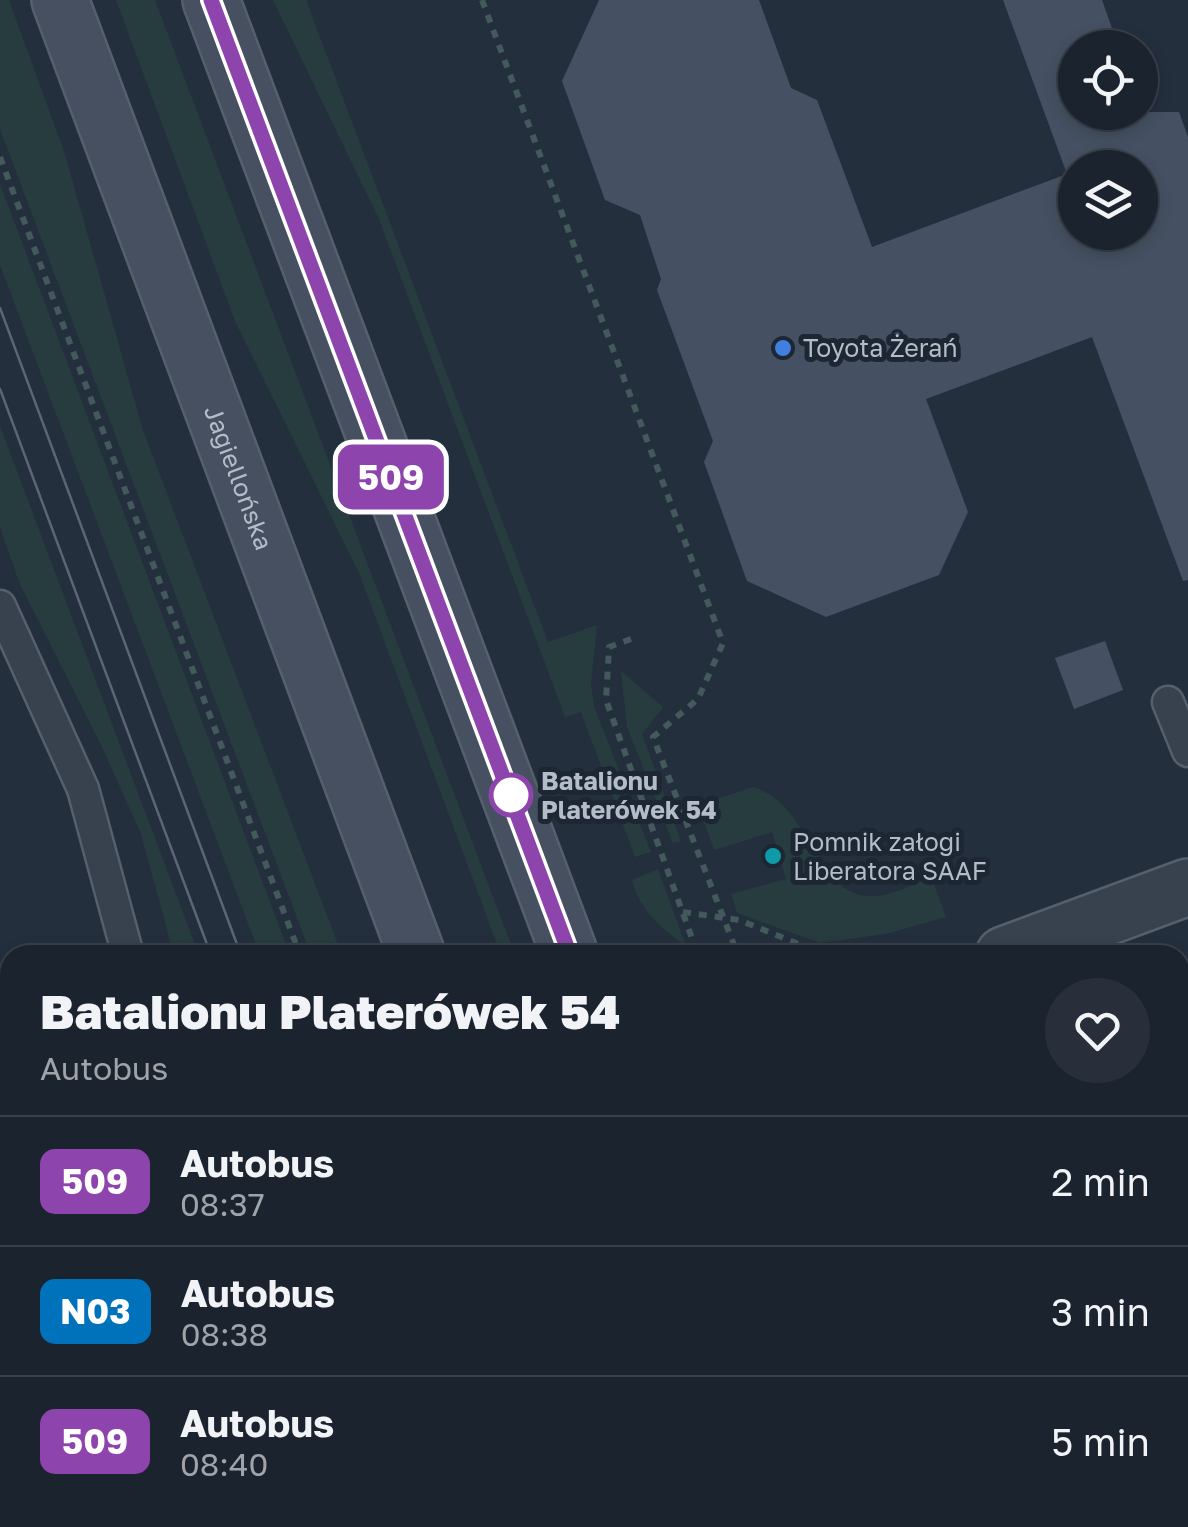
<!DOCTYPE html>
<html lang="pl">
<meta charset="utf-8">
<style>
:root{--surface:#1b232e;--page:#282f3a;--text:#f1f3f6;--muted:#a0a4aa;--line:#39404a}
body{margin:0;font-family:"Golos Text",sans-serif;background:var(--page);color:var(--text);height:100vh;display:flex;flex-direction:column;font-size:38px;white-space:nowrap}
*{box-sizing:border-box;margin:0}
p{font-size:32px;color:var(--muted)}
.icon{flex:none;width:55px;height:55px;fill:none;stroke:currentColor;stroke-width:2;stroke-linecap:round;stroke-linejoin:round}
.map{position:relative;flex:1;overflow:hidden}
.sheet{position:absolute;left:0px;top:945px;width:1190px;height:582px;display:flex;flex-direction:column;background:var(--surface);border-radius:30px 30px 0 0;box-shadow:0 5px 15px #0003,0 0 0 2px var(--line)}
.sheet>*{flex:none}
.badge{padding:0 20px;border-radius:15px;font-size:35px;line-height:65px}
.tools{position:absolute;left:1058px;top:30px;display:grid;gap:20px}
.tools a{display:grid;place-items:center;width:100px;height:100px;border-radius:50%;background:var(--surface);box-shadow:0 5px 15px #0003,0 0 0 2px var(--line);font-size:50px}
.map>.badge{position:absolute;translate:-50% -50%;box-shadow:0 0 0 5px #fff}
.round{display:grid;place-items:center;flex:none;width:105px;height:105px;border-radius:52px;background:var(--page)}
.headline{display:flex;align-items:center;justify-content:space-between;height:170px;padding:0 40px}
h1{font-size:48px;font-weight:800;line-height:75px}
ul{padding:0;list-style:none}
li{display:flex;align-items:center;gap:30px;height:130px;padding:0 40px;border-top:2px solid var(--line)}
li div{flex:1}
li b{display:block;font-size:38px}
li em{font-style:normal}
li .badge{min-width:110px;font-weight:700;text-align:center}
.map>svg:first-child{display:block}
.green{fill:#263c3f}
.building{fill:#455162;fill-rule:evenodd}
.lines{fill:none;stroke-linecap:round;stroke-linejoin:round}
.lane-casing{stroke:#565f6c;stroke-width:35}
.street-casing{stroke:#565f6c;stroke-width:60}
.secondary-casing{stroke:#565f6c;stroke-width:60}
.path{stroke:#44595c;stroke-width:6;stroke-dasharray:8 8;stroke-linecap:butt}
.lane{stroke:#38414e;stroke-width:30}
.street{stroke:#38414e;stroke-width:55}
.secondary{stroke:#465061;stroke-width:55}
.tram{stroke:#5a6575;stroke-width:2.5}
.line-casing{stroke:#fff;stroke-width:22}
.line{stroke:#8e44ad;stroke-width:15}
.shop-dot{fill:#3f7fe0;stroke:#1d2633;stroke-width:4}
.stop-dot{fill:#fff;stroke:#8e44ad;stroke-width:5}
.culture-dot{fill:#0f9aa8;stroke:#1d2633;stroke-width:4}
.labels{text-anchor:middle;stroke-width:10;stroke-linejoin:round;paint-order:stroke}
.poi-label{font-size:25px;fill:#b4bcc9;stroke:#1d2633;text-anchor:start}
.street-label{font-size:25px;fill:#b4bcc9;stroke:#1d2633}
.stop-label{font-size:25px;font-weight:bold;fill:#b4bcc9;stroke:#1d2633;text-anchor:start}
</style>
<div class="map">
<svg width="1188" height="1527" viewBox="0 0 1188 1527">
<rect width="100%" height="100%" fill="#242f3e"/>
<g class="green">
<polygon points="0,0 9,0 64,151 143,430 342,955 311,955 0,129"/>
<polygon points="116,0 155,0 515,955 501,955 359,573 235,321"/>
<polygon points="273,0 306,0 548,642 597,625 591,684 594,706 651,852 635,857 581,712 565,717 379,219"/>
<polygon points="0,184 290,955 260,955 0,265"/>
<polygon points="0,426 199,955 174,955 141,834 103,749 19,582 0,527"/>
<polygon points="621,671 663,707 642,734 681,841 673,843 627,727"/>
<path d="M753,787C814,805 813,898 873,896C893,896 913,884 931,877L946,917L886,934L820,943L737,913L731,894L786,879L772,832L714,850L698,805Z"/>
<path d="M658,869L686,946C660,928 640,910 632,880Z"/>
</g>
<g class="building">
<path d="M599,0H759L791,88L817,100L872,247L1067,174L1003,0H1102L1119,48H1075V112H1140V103L1144,112H1179L1188,137V580L1183,581L1092,337L926,399L968,512L939,575L826,617L747,581L704,462L713,441L657,290L661,279L640,215L605,200L562,81ZM1075,168H1140V232H1075Z"/>
<polygon points="1105,641 1123,690 1074,709 1055,658"/>
</g>
<g class="lines">
<defs>
<g id="lane">
<polyline points="0,606 83,789 128,955"/>
<polyline points="1168,702 1188,751"/>
<polyline points="339,1518 343,1527"/>
</g>
<polyline id="street" points="1004,955 1188,887"/>
<g id="secondary">
<path id="s1" d="M60,0L417,955"/>
<polyline points="211,0 570,955"/>
<polyline points="615,1518 619,1527"/>
<polyline points="780,1518 783,1527"/>
</g>
</defs>
<use href="#lane" class="lane-casing"/>
<use href="#street" class="street-casing"/>
<use href="#secondary" class="secondary-casing"/>
<g class="path">
<polyline points="482,0 723,643 698,699 653,737 738,955"/>
<polyline points="0,157 300,955"/>
<polyline points="631,639 609,647 606,700 698,955"/>
<polyline points="683,912 739,920 826,955"/>
<polyline points="399,1518 402,1527"/>
<polyline points="483,1518 486,1527"/>
<polyline points="924,1518 931,1527"/>
<polyline points="989,1518 993,1527"/>
</g>
<use href="#lane" class="lane"/>
<use href="#street" class="street"/>
<use href="#secondary" class="secondary"/>
<g class="tram">
<polyline points="0,308 241,955"/>
<polyline points="0,389 211,955"/>
<polyline points="423,1518 426,1527"/>
<polyline points="454,1518 457,1527"/>
</g>
</g>
<g class="lines">
<defs>
<polyline id="line" points="211,0 570,955"/>
</defs>
<use href="#line" class="line-casing"/>
<use href="#line" class="line"/>
</g>
<circle class="shop-dot" cx="783" cy="348" r="10"/>
<circle class="stop-dot" cx="511" cy="795" r="20"/>
<circle class="culture-dot" cx="773" cy="856" r="10"/>
<g class="labels">
<g class="poi-label">
<text x="803" y="357">Toyota Żerań</text>
<text x="793" y="851">Pomnik załogi<tspan x="793" dy="29">Liberatora SAAF</tspan></text>
</g>
<g class="street-label">
<text dy="9" stroke="none"><textPath href="#s1" startOffset="510">Jagiellońska</textPath></text>
</g>
<g class="stop-label">
<text x="541" y="790">Batalionu<tspan x="541" dy="29">Platerówek 54</tspan></text>
</g>
</g>
</svg>
<div class="tools">
<a><svg class="icon" aria-label="locate" viewBox="0 0 24 24"><circle cx="12" cy="12" r="6"/><path d="M12 2v4M12 18v4M2 12h4M18 12h4"/></svg></a>
<a><svg class="icon" aria-label="layers" viewBox="0 0 24 24"><path d="M12 4l9 5-9 5-9-5zM3 14l9 5 9-5"/></svg></a>
</div>
<b class="badge" style="left:391px;top:477px;background:#8e44ad;color:#fff">509</b>
<section class="sheet">
<div class="headline"><div><h1>Batalionu Platerówek 54</h1><p>Autobus</p></div><a class="round"><svg class="icon" aria-label="heart" viewBox="0 0 24 24"><path d="M12 20l-8-8c-3-5 5-10 8-4 3-6 11-1 8 4z"/></svg></a></div>
<ul>
<li><span class="badge" style="background:#8e44ad;color:#fff">509</span><div><b>Autobus</b><p>08:37</p></div><em>2 min</em></li>
<li><span class="badge" style="background:#0072bc;color:#fff">N03</span><div><b>Autobus</b><p>08:38</p></div><em>3 min</em></li>
<li><span class="badge" style="background:#8e44ad;color:#fff">509</span><div><b>Autobus</b><p>08:40</p></div><em>5 min</em></li>
</ul>
</section>
</div>
